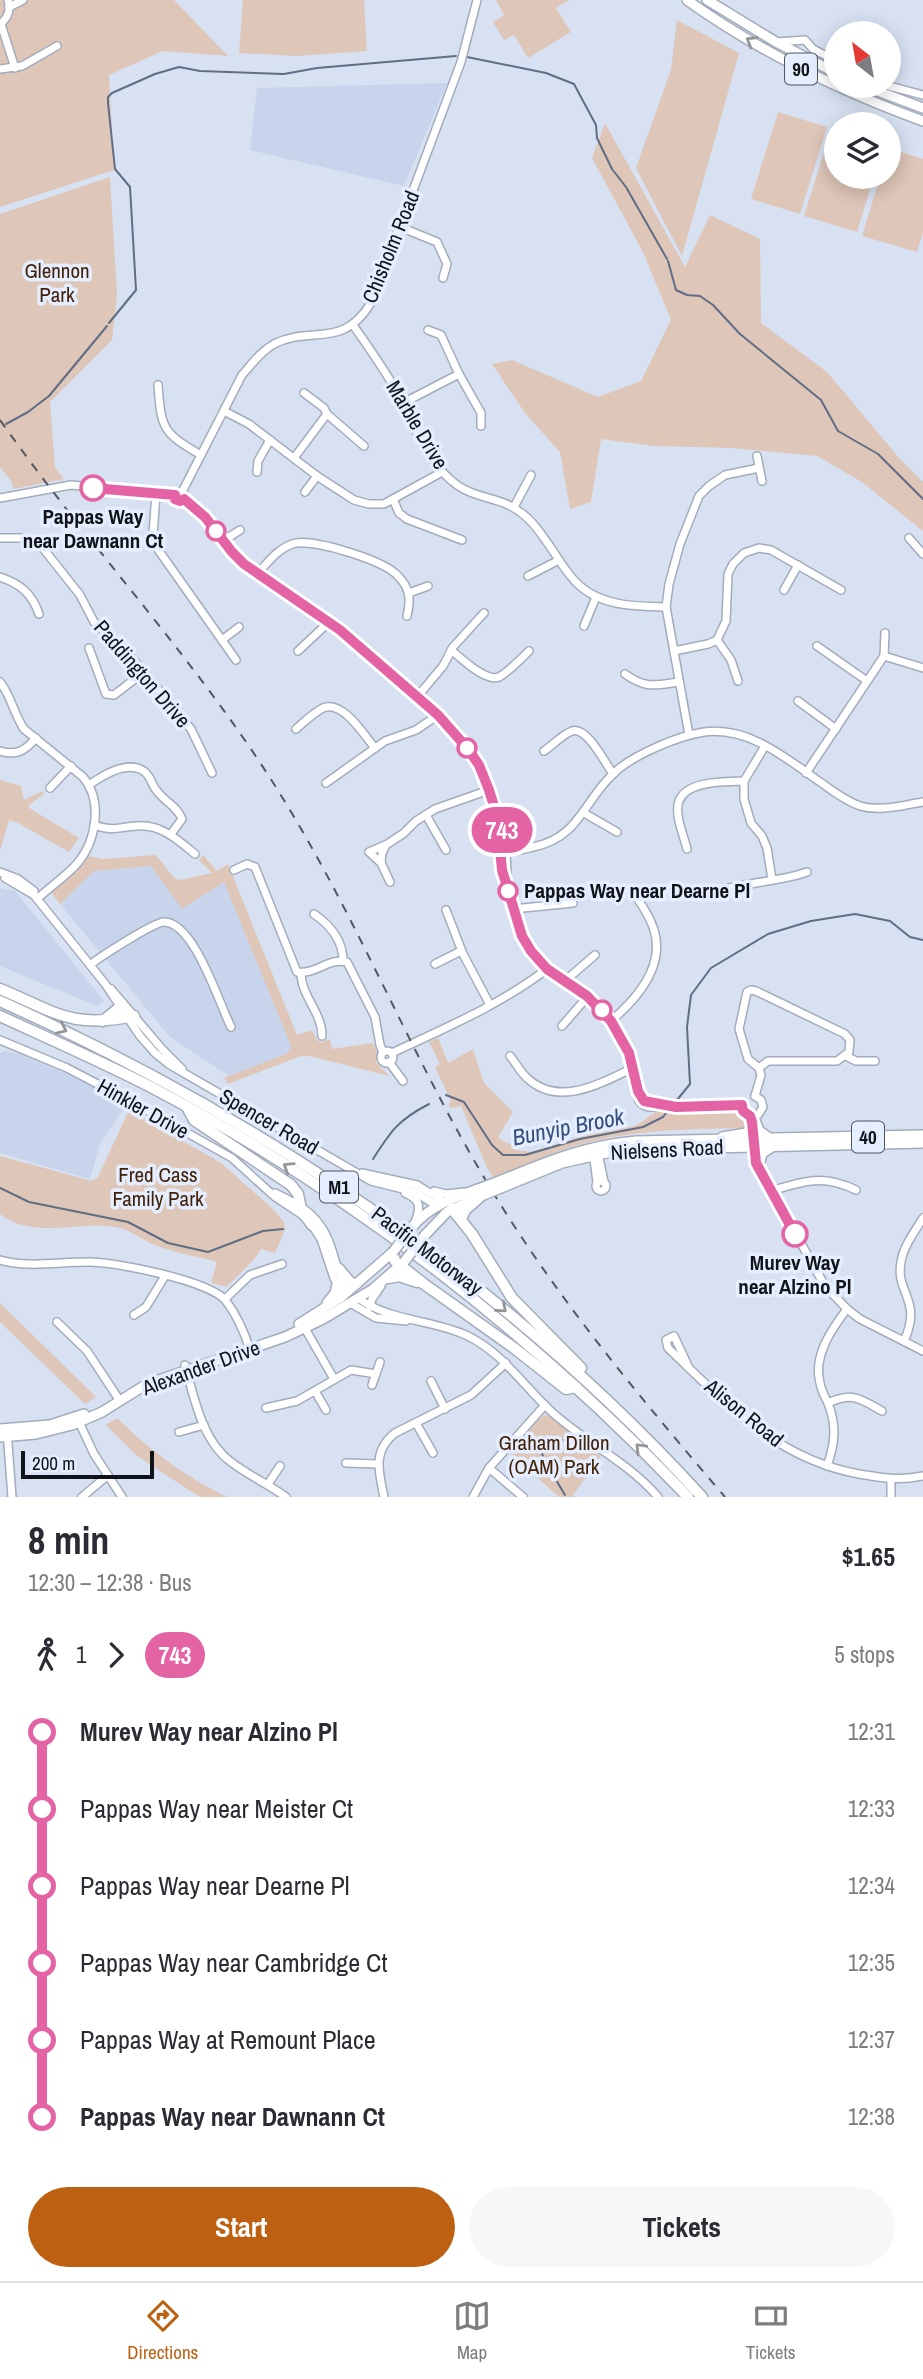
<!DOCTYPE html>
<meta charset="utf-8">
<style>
:root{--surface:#fff;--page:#f7f7f7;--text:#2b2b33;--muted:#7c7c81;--line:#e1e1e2;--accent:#bd6011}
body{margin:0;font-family:"Archivo Narrow",sans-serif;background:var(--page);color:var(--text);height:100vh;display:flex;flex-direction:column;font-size:26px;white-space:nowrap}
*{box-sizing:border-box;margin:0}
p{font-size:23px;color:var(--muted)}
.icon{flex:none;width:38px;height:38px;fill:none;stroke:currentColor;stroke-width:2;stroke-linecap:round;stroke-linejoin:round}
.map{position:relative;height:1497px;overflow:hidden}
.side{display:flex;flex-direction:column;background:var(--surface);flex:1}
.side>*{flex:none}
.badge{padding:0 14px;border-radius:23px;font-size:24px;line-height:46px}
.needle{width:46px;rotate:329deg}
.tools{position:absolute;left:824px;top:21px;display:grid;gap:14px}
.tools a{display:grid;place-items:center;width:77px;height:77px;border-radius:50%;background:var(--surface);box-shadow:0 4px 18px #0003;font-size:35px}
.scale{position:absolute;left:21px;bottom:18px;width:133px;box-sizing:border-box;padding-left:7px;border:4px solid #101318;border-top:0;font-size:19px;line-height:24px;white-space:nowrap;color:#101318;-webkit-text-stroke:5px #e4eeff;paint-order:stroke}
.map>.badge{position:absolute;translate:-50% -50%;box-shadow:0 0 0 4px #fff}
.legs{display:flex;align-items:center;gap:10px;height:77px;padding:0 28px;font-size:23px}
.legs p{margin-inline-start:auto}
.head{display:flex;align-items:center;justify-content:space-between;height:119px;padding:0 28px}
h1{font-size:38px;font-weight:700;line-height:52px}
.primary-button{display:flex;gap:14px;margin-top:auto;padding:14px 28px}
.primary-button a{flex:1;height:80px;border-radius:42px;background:var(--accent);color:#fff;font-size:28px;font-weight:700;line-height:80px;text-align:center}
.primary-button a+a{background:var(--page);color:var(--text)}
ul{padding:0 28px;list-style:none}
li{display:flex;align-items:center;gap:24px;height:77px;font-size:26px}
li i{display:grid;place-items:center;width:10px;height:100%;margin:0 9px;background:currentColor}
li i::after{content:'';width:18px;height:18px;margin:-9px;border:5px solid;border-radius:50%;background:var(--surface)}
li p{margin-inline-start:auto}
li:first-child i{background:linear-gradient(#0000 50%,currentColor 0)}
li:last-child i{background:linear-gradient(currentColor 50%,#0000 0)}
.tabs{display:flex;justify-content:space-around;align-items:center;height:98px;border-top:2px solid var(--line);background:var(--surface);font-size:19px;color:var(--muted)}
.tabs a{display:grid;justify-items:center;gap:4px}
.tabs .on{color:var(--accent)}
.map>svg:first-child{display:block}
.built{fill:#c7d4eb}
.green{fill:#dec6b8}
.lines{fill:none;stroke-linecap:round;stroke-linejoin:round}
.stream{stroke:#5f6d85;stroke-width:2}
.minor-casing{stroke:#a3acbc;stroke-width:10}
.major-casing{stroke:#a3acbc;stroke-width:12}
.highway-casing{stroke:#a3acbc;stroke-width:13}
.minor{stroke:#fff;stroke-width:7}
.major{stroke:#fff;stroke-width:9}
.highway{stroke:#fff;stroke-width:10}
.rail{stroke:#535861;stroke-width:2;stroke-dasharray:9 9;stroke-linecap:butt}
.major-bridge-casing{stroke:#a3acbc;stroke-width:12;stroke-linecap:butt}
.major-bridge{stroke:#fff;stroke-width:9}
.oneway{stroke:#939597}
.line-1-casing{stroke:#fff;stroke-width:16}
.line-1{stroke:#e463a4;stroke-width:10}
.stop-1-dot{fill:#fff;stroke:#e463a4;stroke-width:3.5}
.labels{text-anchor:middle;stroke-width:7;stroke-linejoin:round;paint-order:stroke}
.shield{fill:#e4eeff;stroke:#50555d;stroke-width:2}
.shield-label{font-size:19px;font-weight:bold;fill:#101318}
.street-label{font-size:21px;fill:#101318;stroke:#e4eeff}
.park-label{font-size:21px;fill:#442006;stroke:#e4eeff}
.stop-label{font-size:21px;font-weight:bold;fill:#101318;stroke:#e4eeff}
.water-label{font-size:23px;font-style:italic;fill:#344d7b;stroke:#e4eeff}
</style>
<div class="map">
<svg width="923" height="1497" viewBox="0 0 923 1497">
<rect width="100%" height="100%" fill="#d7e1f2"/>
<g class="built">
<polygon points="447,83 404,186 250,150 257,88"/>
<polygon points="152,866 182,909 224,881 291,1046 288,1053 229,1076 170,1037 60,904 94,871"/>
<polygon points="0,888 15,891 104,1001 97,1006 0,966"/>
<polygon points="5,1051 19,1054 76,1078 103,1092 125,1107 100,1144 90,1179 0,1153 0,1053"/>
</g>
<g class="green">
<polygon points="0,0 174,0 228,56 163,51 109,75 114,170 0,207"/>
<polygon points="243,0 364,0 367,51 297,56 239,53"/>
<polygon points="496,0 569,0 556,8 571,32 528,58 514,35 504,40 493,22 504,15"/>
<polygon points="677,20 739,53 682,256 636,168 671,70"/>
<polygon points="778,112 827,127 800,214 751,199"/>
<polygon points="605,123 685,267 710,215 760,239 761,323 827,372 900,459 923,482 923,531 862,482 817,456 732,448 654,446 601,439 591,502 570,509 560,452 525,413 492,364 512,360 598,397 641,381 671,320 643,252 592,158"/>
<polygon points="832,127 836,128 836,177 874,177 857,232 804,216"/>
<polygon points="889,148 923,159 923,233 917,252 862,236 880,177 889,177"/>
<polygon points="110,177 117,295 112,340 50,402 55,467 64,479 14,489 11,481 0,467 0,214"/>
<polygon points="0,780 21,786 24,800 43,791 44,794 29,805 29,808 79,838 69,852 18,823 9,820 0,851"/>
<polygon points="156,855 175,879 181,880 212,873 199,860 203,855 217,871 228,864 297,1035 312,1030 317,1040 321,1042 330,1039 332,1049 373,1043 377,1053 376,1062 389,1076 309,1056 301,1056 228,1084 224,1078 288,1053 291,1046 224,882 182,909 151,866 94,871 60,904 51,892 89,856 103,859"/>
<path d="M438,1038L448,1063L473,1049L484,1083L513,1112L498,1137L506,1143L516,1145L515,1150L531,1152L587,1135L626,1128L637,1125L657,1111L736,1110L747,1119L748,1125L743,1128C683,1129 622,1130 565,1149C540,1157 517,1169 493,1177L487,1168L461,1106L450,1108L449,1105L451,1101L435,1067L440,1064L429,1042Z"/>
<path d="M129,1110L221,1163L273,1209L284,1222L285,1230L275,1253L261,1249C253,1264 238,1274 227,1287L211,1283L217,1262C195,1256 171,1252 150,1243C140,1238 131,1231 121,1228C81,1219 35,1241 0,1214V1156L92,1181L98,1177Z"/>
<polygon points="0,1303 4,1307 96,1397 85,1404 0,1322"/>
<polygon points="545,1415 552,1417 601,1456 573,1495 575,1497 559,1497 510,1453 541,1417"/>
<path d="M117,1418C151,1451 184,1476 227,1497H201L195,1494L136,1455L106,1425Z"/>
</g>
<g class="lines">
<g class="stream">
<polyline points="467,57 546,73 574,84 596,125 597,138 612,169 626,187 667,259"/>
<polyline points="668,261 676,290 687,295 700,296 713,305 740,334 821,400 838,431 878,454 923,499"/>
<polyline points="109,323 136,290 130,187 115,169 108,103 108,97 112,93 155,74 179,67 200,71 284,74 317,68 456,56"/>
<polyline points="6,424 28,412 49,396 107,326"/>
<polyline points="446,1095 464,1102 492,1145 503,1155 525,1155 580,1139 643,1127 663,1117 669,1109"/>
<polyline points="673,1105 690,1084 687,1027 691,995 711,968 768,934 811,921 855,914 890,921 910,937 923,940"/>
<path d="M373,1159C391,1131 398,1120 429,1104"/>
<polyline points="0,1188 29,1202 128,1222 168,1243 208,1252 263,1231 283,1229"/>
<polyline points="563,1440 545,1447 542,1452 543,1458 565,1495"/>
</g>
<defs>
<g id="minor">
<polyline points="9,7 23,0"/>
<path d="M0,24C8,18 11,10 8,0"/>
<polyline points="1,24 15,68"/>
<polyline points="777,42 805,40 813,49 836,61"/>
<polyline points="0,69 22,66 57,46"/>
<polyline points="889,86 923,95"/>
<polyline points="400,227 437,242 447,264 443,278"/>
<path d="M353,325C367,345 382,366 394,387C412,419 426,463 457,485C476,499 501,497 520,512C533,521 542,535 551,548C560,561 568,576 580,586C604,607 637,606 666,607"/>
<polyline points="428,330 441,335 459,374 481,413 481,426"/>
<path d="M158,385C161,429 163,433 201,455"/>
<polyline points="304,393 324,408 327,414 364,446"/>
<polyline points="403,403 459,374"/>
<polyline points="224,411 249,424 317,476 354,500 369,504 384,504 442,472"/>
<polyline points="757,456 762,481"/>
<polyline points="294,458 327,414"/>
<polyline points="257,472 258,461 270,440"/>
<path d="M182,492L242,375C252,364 260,352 274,344C312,325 342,350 371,303L461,62L477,0"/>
<polyline points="305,492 317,476"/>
<polyline points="156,494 153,535 157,548 236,660"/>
<polyline points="0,498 71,485 175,495"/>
<polyline points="184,499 205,518 232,552 245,563 340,630 438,715 454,731 479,765 489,790 506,845"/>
<polyline points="393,499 399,513 407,519 462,540"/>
<polyline points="514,507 531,475"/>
<polyline points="0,538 21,538 33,541 42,547 80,595 94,622 127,652 191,729 212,773"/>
<polyline points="909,538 923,554"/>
<polyline points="223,541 240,530"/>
<path d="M258,573C269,561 279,547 296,543C316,540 384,560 398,576C410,588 411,600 407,616"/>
<polyline points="528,576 559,560"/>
<path d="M0,577C21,584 32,594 39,614"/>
<polyline points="784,590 798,565"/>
<polyline points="409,593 428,586"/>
<polyline points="584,626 596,597"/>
<polyline points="222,640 239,627"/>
<polyline points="717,640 731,660 738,681"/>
<polyline points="817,646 867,681"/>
<polyline points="89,648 106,694 114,695 144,672"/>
<path d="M451,650C461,658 485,682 499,677C507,673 522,658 529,651"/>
<polyline points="298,651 329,622"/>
<polyline points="674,651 708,644 717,640 726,621 728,574 733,564 744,553 759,548 771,550 841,590"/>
<polyline points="884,656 923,668"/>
<path d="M625,674C646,689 655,685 679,682"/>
<path d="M0,682C11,696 14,714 24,729L83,777C104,802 96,844 74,867C63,878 49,888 37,899"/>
<polyline points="417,697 443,666 453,647 484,613"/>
<polyline points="798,701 836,729"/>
<path d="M296,729C304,722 313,713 323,708C343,700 364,735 375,748"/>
<polyline points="689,735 666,607 669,584 680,544 699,496 709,486 725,475 759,468"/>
<polyline points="765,746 744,781 744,799 751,823 762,836 767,848 772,879"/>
<path d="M0,751C16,756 25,751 36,738"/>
<path d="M544,751C553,745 563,734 572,731C587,726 605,763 613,774"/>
<polyline points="806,773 884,656 885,633"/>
<polyline points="326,783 385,741 416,730 438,715"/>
<path d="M89,785C103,775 128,759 145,772C151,777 152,786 157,791C165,802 177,806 182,819L171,834"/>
<polyline points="50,788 71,766"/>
<polyline points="584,813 617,832"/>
<polyline points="426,815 446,850"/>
<path d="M94,825C115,832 117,827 137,826C161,824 178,840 195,854"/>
<path d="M687,849C684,836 674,815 679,801C687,780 726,782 744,781"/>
<path d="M507,852C516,852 525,849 533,847C579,838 583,802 613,774C632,755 678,736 704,732C750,726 788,760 823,784C835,793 846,801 860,806C880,812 903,805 923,802"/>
<path d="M506,853L508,894L522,935L531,951L547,969L588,996L611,1021L629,1053L633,1068L639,1101C645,1109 653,1107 662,1106"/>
<polyline points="381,863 369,852 385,845"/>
<polyline points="501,869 500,849 502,837"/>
<path d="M234,870L247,864L255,867L297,972C315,975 330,957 347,962L375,1017L380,1045L383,1052"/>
<polyline points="0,872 18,879 34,891 34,895 106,985 140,1036 155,1053 170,1065 371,1181 415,1192 437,1206"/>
<polyline points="5,878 34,895"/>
<polyline points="390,882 381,863 382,853 386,845 404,833 416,821 435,809 489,790"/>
<path d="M718,891C747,882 779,882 807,872"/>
<polyline points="513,909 573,903"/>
<polyline points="446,910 463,954 490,1005"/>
<path d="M314,914C330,925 343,941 343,961"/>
<polyline points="435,964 461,951"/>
<path d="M90,965C100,957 154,922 164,922C194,922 219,1003 231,1027"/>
<path d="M301,973C301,996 322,1012 322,1036"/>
<polyline points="566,980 595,955"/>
<polyline points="111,989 162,1049 182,1069"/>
<path d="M611,1021C638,998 667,965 653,927C649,915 641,904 634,893"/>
<polyline points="562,1026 588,996"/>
<polyline points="0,1040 67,1068 134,1103 232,1158 274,1196 301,1214 312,1225 321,1239 334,1278 344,1295"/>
<circle cx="387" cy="1057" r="6"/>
<path d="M392,1053C445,1028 500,1005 547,969"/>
<path d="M510,1056C516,1063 520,1072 527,1078C559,1108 601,1083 633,1068"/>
<polyline points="846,1056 856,1061 875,1061"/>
<polyline points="389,1062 403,1081"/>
<polyline points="755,1096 761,1075 759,1068 748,1059 739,1029 747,992 751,990 756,991 845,1034 850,1040 849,1052 837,1061 768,1061 759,1068"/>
<polyline points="659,1105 676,1107 742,1105"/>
<path d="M742,1105C743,1113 750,1115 752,1122L756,1163L825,1286L847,1309L860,1319L923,1351"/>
<polyline points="750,1116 758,1115 763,1107 761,1100 755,1096"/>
<polyline points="756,1120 760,1130 770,1137"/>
<polyline points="722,1136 746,1132 752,1126"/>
<polyline points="593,1152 597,1182"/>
<polyline points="598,1153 604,1182"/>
<polyline points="759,1169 763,1154 772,1148"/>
<polyline points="362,1173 417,1185 444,1202"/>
<circle cx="601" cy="1186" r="5"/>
<polyline points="434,1191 446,1194 464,1192"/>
<path d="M771,1191C803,1181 823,1174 856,1190"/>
<path d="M275,1193C304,1207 322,1217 332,1250C336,1265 340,1278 349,1291"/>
<path d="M405,1193C421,1200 421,1207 415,1222"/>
<path d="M0,1260C27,1268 59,1262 87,1262C113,1261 211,1281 226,1301C236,1314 245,1334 250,1350"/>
<polyline points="340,1268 351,1281 358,1284"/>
<path d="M358,1298C390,1322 433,1319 468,1336C504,1354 525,1388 554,1414C587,1443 629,1463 658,1497"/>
<polyline points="225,1299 250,1275 282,1264"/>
<polyline points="350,1303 376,1318 406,1321"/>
<polyline points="370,1307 372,1299 381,1286"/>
<polyline points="134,1315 146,1307 165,1276"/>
<polyline points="57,1322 87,1351 120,1401"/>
<polyline points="303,1325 334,1379"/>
<path d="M904,1341C923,1300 895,1293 901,1262C903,1247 915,1231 923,1218"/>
<path d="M185,1365C194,1397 202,1441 231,1462C248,1475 268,1484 286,1497"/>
<path d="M689,1368L674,1336L666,1340L668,1348C726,1403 776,1459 859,1474C884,1478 897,1481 923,1476"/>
<polyline points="431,1381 445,1409"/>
<polyline points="372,1385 380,1362"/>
<polyline points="315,1391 326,1410"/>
<path d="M828,1403C853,1392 859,1398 882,1411"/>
<polyline points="266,1408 297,1401 351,1370 376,1374"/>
<polyline points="79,1422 94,1454 122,1497"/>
<polyline points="416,1423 433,1453"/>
<polyline points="7,1431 12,1497"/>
<polyline points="179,1432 204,1425"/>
<polyline points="346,1463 377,1464"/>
<path d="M827,1466C835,1444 837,1426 828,1403C825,1397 821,1390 820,1383C813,1356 831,1330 847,1309"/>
<polyline points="489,1468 523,1497"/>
<polyline points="891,1479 891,1497"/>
<polyline points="268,1484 280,1466"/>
<polyline points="82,1497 107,1476"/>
<path d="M384,1497C379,1472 372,1451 395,1433L471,1395L506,1363"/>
<polyline points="473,1497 489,1468 545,1405"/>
</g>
<g id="major">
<path d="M687,0C760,52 840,91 923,121"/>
<polyline points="707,0 776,42 836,73"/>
<polyline points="864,86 923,108"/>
<path d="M497,1182C546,1162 582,1146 636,1141L923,1135"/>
<polyline points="501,1188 562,1163 620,1150 923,1143"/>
<path d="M412,1227C430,1206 453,1198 478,1189"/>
<polyline points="425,1235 447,1212 480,1196"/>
<polyline points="327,1303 335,1293 337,1284"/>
<polyline points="299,1324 340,1298 393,1252"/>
<polyline points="0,1429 50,1425 84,1414"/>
<polyline points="0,1437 36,1434 72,1425 102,1412 147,1384 285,1337 323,1319 373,1289 404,1262"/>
</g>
<g id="highway">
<path d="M0,989C56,1012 70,1029 134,1016"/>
<path d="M0,1001C263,1119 507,1283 702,1497"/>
<path d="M0,1016C50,1039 100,1061 149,1086C350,1191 532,1333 688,1497"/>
<polyline points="103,1021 120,1007"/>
<polyline points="187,1107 194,1120 291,1185 298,1194 301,1209 312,1225"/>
<polyline points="452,1209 472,1234 512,1298 581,1368"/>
<polyline points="461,1219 465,1210 481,1196"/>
<polyline points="393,1252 395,1261 424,1284 514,1348 566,1389 576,1387"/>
<polyline points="389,1278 399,1276 417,1282"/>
</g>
</defs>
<use href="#minor" class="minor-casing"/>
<use href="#major" class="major-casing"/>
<use href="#highway" class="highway-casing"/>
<use href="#minor" class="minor"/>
<use href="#major" class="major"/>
<use href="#highway" class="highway"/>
<path class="rail" d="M0,420C90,548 201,665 282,797C358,920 411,1055 485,1179C553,1294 638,1395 725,1497"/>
<defs>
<g id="major-bridge">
<polyline points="478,1189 497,1182"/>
<polyline points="481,1196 501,1188"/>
<polyline points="393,1252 412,1227"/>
<polyline points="404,1262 425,1235"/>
</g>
</defs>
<use href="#major-bridge" class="major-bridge-casing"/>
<use href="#major-bridge" class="major-bridge"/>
</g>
<defs><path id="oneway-chevron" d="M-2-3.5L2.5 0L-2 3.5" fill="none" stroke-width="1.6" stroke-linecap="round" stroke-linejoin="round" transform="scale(1.75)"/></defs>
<g class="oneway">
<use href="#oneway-chevron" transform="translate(751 41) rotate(-149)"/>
<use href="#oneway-chevron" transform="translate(62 1029) rotate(25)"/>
<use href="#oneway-chevron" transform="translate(288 1167) rotate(-148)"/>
<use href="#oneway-chevron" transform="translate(502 1308) rotate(40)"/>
<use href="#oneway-chevron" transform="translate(640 1448) rotate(-135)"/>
</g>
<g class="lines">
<defs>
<polyline id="line-1" points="93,488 175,495 175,499 180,501 184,499 205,517 232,552 244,564 340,630 438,715 468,749 479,765 489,790 502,832 500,849 502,870 522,936 531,951 547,969 587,996 611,1021 629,1053 638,1091 644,1101 676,1107 742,1105 743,1111 750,1116 752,1122 756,1163 795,1234"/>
</defs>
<use href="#line-1" class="line-1-casing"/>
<use href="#line-1" class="line-1"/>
</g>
<g class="stop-1-dot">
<circle cx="93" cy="488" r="12"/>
<circle cx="216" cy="531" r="9"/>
<circle cx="467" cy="748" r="9"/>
<circle cx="508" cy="891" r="9"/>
<circle cx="602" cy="1010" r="9"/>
<circle cx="795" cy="1234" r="12"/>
</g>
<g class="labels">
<g class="shield">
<rect x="785" y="53.5" width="32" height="31" rx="5"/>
<rect x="852" y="1121.5" width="32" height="31" rx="5"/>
<rect x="320" y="1171.5" width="38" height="31" rx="5"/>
</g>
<g class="shield-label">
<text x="801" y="76">90</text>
<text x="868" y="1144">40</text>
<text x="339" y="1194">M1</text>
</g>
<g class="street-label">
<text transform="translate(391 247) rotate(-68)" y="7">Chisholm Road</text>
<text transform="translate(417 425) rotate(59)" y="7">Marble Drive</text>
<text transform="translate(142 674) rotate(49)" y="7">Paddington Drive</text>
<text transform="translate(143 1109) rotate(29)" y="7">Hinkler Drive</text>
<text transform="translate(269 1122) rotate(30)" y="7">Spencer Road</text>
<text transform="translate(667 1150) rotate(-3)" y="7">Nielsens Road</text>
<text transform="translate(427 1251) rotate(37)" y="7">Pacific Motorway</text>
<text transform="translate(201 1368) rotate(-20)" y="7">Alexander Drive</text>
<text transform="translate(744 1413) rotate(39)" y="7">Alison Road</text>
</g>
<g class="park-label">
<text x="57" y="278">Glennon<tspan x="57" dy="24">Park</tspan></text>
<text x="158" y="1182">Fred Cass<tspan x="158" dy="24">Family Park</tspan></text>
<text x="554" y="1450">Graham Dillon<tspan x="554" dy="24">(OAM) Park</tspan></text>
</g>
<g class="stop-label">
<text x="93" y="524">Pappas Way<tspan x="93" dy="24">near Dawnann Ct</tspan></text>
<text x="524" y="898" text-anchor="start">Pappas Way near Dearne Pl</text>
<text x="795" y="1270">Murev Way<tspan x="795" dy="24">near Alzino Pl</tspan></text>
</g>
<g class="water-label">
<text transform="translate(568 1127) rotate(-11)" y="8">Bunyip Brook</text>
</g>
</g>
</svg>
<div class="tools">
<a><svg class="needle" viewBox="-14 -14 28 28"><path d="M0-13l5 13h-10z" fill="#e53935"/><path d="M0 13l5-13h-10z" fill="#7c7c81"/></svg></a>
<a><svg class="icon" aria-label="layers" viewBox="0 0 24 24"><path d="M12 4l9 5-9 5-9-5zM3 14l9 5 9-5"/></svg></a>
</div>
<div class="scale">200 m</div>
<b class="badge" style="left:502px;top:830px;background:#e463a4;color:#fff">743</b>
</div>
<section class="side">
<div class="head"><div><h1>8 min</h1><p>12:30 – 12:38 · Bus</p></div><b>$1.65</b></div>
<div class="legs"><svg class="icon" aria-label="walk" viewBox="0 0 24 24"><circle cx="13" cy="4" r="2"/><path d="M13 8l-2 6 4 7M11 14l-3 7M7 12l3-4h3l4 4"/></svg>1<svg class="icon" aria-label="forward" viewBox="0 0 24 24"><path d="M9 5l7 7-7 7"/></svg><b class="badge" style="background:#e463a4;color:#fff">743</b><p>5 stops</p></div>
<ul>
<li><i style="color:#e463a4"></i><b>Murev Way near Alzino Pl</b><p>12:31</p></li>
<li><i style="color:#e463a4"></i><span>Pappas Way near Meister Ct</span><p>12:33</p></li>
<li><i style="color:#e463a4"></i><span>Pappas Way near Dearne Pl</span><p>12:34</p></li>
<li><i style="color:#e463a4"></i><span>Pappas Way near Cambridge Ct</span><p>12:35</p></li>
<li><i style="color:#e463a4"></i><span>Pappas Way at Remount Place</span><p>12:37</p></li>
<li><i style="color:#e463a4"></i><b>Pappas Way near Dawnann Ct</b><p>12:38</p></li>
</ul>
<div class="primary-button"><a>Start</a><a>Tickets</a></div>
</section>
<nav class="tabs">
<a class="on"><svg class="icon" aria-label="directions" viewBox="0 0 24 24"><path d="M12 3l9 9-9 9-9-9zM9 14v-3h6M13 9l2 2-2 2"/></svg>Directions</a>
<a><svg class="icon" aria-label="map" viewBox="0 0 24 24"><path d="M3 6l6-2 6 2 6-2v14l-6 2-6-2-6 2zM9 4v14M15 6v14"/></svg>Map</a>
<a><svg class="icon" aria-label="tickets" viewBox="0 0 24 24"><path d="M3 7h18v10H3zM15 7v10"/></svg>Tickets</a>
</nav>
